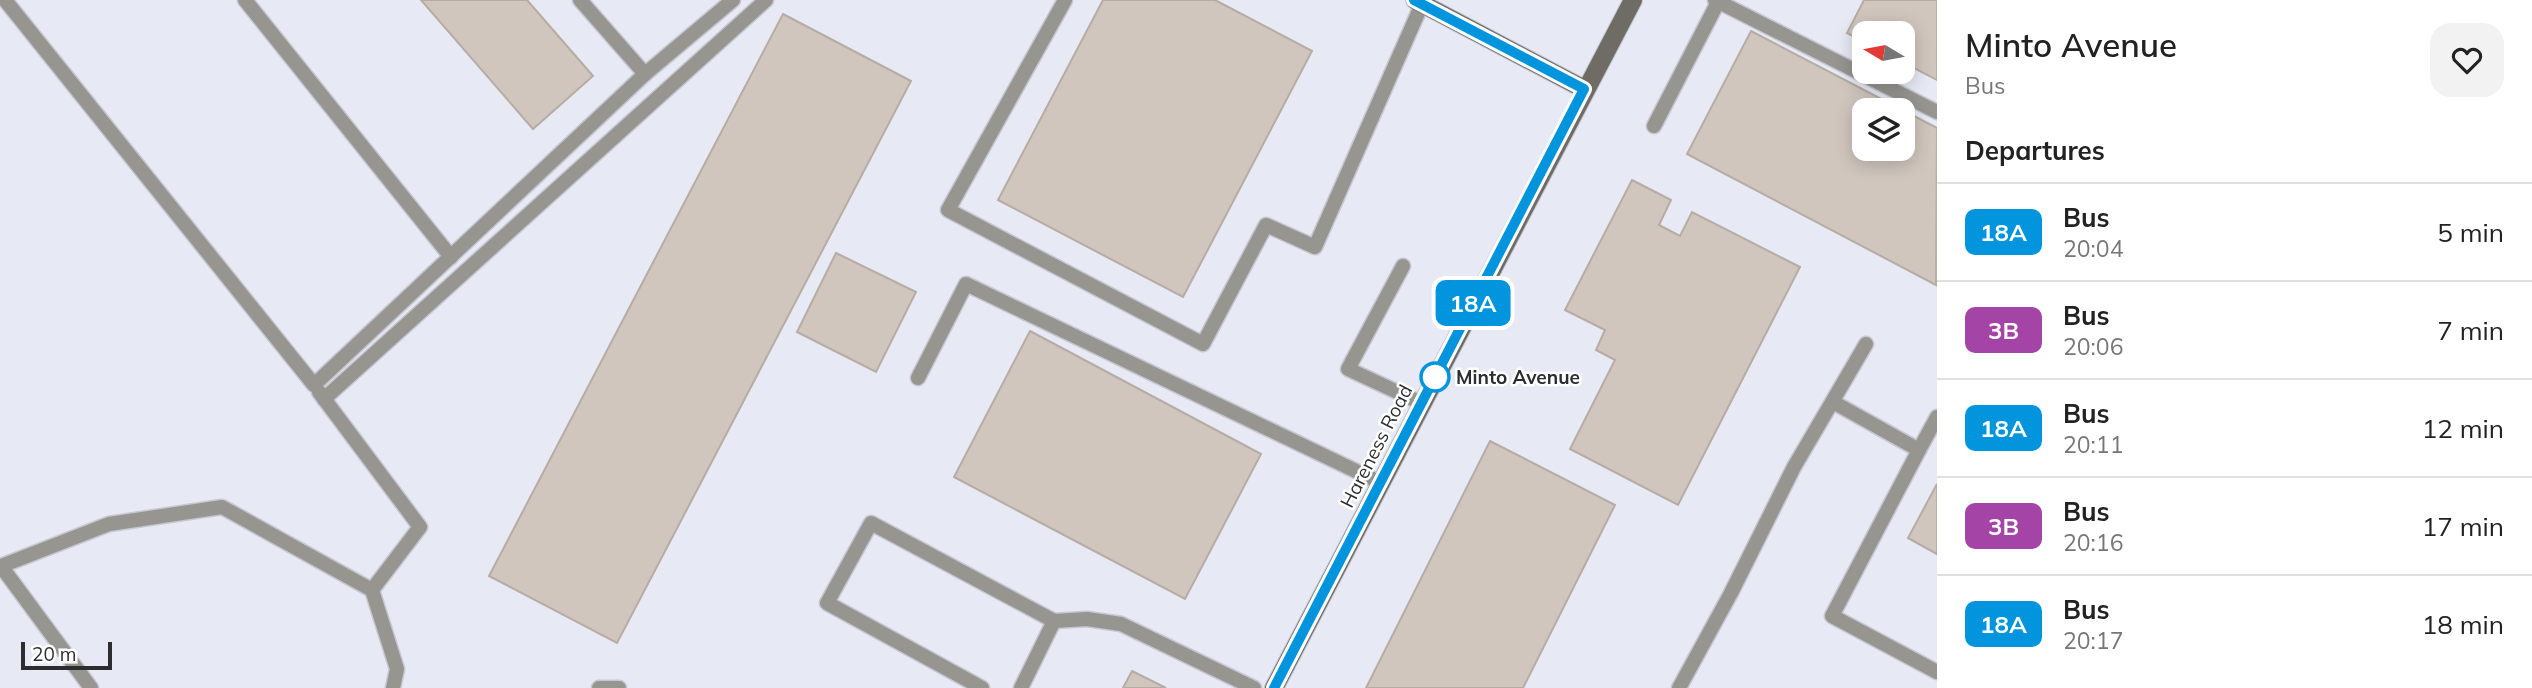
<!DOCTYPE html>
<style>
:root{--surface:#fff;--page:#f2f2f2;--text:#222;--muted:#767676;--line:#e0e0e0}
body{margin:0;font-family:Mulish,sans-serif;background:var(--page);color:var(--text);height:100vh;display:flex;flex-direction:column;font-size:26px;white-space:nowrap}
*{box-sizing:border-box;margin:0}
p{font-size:23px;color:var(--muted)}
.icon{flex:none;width:38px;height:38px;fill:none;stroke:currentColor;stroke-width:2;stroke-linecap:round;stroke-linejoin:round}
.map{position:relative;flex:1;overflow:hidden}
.side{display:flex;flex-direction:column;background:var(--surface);width:595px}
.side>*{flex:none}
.badge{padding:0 14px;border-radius:10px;font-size:24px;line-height:46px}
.needle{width:46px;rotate:280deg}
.tools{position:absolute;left:1852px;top:21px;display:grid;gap:14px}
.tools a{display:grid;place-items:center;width:63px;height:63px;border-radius:14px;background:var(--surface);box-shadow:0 4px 18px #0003;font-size:35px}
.scale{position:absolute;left:21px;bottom:18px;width:91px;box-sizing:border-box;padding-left:7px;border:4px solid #2c2d31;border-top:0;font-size:19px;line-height:24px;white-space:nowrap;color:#2c2d31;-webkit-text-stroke:5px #fff;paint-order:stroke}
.map>.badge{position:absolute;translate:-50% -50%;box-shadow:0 0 0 4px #fff}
h2{padding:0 28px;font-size:26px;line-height:63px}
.round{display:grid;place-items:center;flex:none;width:74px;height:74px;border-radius:21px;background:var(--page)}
.headline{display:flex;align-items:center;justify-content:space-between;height:119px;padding:0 28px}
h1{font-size:33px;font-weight:600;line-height:52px}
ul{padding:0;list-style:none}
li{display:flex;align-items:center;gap:21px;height:98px;padding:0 28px;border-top:2px solid var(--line)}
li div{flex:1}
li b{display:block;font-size:26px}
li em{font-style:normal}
li .badge{min-width:77px;font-weight:700;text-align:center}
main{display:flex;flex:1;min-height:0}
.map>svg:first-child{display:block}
.building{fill:#d0c6be;stroke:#b5aca4;stroke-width:2;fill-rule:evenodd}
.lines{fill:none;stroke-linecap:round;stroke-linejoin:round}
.lane-casing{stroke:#c5c7d1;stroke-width:17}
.secondary-casing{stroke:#c5c7d1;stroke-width:20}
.lane{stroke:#979590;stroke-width:14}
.secondary{stroke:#6f6c66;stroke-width:18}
.line-casing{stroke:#fff;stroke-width:16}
.line{stroke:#0295dd;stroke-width:10}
.stop-dot{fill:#fff;stroke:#0295dd;stroke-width:3.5}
.labels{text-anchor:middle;stroke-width:5;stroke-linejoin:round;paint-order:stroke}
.stop-label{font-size:19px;font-weight:bold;fill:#2c2d31;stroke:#fff;text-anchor:start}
.street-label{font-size:19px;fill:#2c2d31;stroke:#fff}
</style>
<main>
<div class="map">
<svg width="1937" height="688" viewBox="0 0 1937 688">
<rect width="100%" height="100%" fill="#e7e9f4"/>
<g class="building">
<polygon points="421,0 527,0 593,76 533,129"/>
<polygon points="1103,0 1215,0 1312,51 1183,297 998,200"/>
<polygon points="1864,0 1937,0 1937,80 1902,62 1902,33 1864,33 1864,42 1847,33"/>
<polygon points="783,14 911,81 617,643 489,576"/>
<path d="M1751,31L1937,128L1936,285L1687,154ZM1864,110H1902V149H1864Z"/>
<polygon points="1632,180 1671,200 1659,225 1680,236 1692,212 1800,267 1678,505 1570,449 1615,360 1596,350 1605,330 1565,310"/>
<polygon points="836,253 916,292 876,372 797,332"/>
<polygon points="1030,331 1261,454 1185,599 954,477"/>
<polygon points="1490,441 1615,505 1523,688 1366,688"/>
<polygon points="1937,484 1937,554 1908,538"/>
<polygon points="1132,671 1166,688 1123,688"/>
</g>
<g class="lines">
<defs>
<g id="lane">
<polyline points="5,0 314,385 645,74 733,0"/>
<polyline points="245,0 451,257"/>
<polyline points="580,0 645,74"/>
<polyline points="1065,0 948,210 1203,344 1266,225 1315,247 1422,4"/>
<polyline points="1715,0 1937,112"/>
<polyline points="1654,126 1718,2"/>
<polyline points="1403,266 1348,369 1421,403"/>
<polyline points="918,378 966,284 1381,483"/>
<polyline points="319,392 420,527 372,590"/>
<polyline points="324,399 766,0"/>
<polyline points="1833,402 1919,450 1832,616 1937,672"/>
<polyline points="1919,450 1937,417"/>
<polyline points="91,688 1,566 109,524 222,507 372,590 397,669 393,688"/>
<polyline points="599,688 619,688"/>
<polyline points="982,688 827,603 871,523 1054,621 1087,619 1121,624 1254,688"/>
<polyline points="1021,688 1054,621"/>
<polyline points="1679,688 1731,593 1794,467 1866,344"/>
</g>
<g id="secondary">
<polyline points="1415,0 1584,89"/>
<polyline points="1274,688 1633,0"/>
</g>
</defs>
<use href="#lane" class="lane-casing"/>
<use href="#secondary" class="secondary-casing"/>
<use href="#lane" class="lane"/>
<use href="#secondary" class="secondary"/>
</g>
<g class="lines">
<defs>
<polyline id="line" points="1274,688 1584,89 1414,0"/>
</defs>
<use href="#line" class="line-casing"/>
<use href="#line" class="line"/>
</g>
<circle class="stop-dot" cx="1435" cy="377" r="14"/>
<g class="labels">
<g class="stop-label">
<text x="1456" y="384">Minto Avenue</text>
</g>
<g class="street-label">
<text transform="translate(1376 446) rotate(-63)" y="7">Hareness Road</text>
</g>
</g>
</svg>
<div class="tools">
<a><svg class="needle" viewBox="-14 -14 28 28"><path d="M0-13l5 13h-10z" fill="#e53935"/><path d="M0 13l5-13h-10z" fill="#767676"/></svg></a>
<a><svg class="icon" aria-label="layers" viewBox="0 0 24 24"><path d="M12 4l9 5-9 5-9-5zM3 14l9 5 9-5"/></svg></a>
</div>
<div class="scale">20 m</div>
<b class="badge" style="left:1473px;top:303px;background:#0295dd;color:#fff">18A</b>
</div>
<section class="side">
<div class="headline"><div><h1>Minto Avenue</h1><p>Bus</p></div><a class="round"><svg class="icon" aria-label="heart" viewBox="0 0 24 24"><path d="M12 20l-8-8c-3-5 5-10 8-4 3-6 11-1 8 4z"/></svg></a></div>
<h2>Departures</h2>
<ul>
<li><span class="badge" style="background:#0295dd;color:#fff">18A</span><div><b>Bus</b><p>20:04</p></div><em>5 min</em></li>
<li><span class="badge" style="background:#a444a6;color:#fff">3B</span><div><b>Bus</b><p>20:06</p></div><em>7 min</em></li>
<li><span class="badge" style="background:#0295dd;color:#fff">18A</span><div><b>Bus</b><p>20:11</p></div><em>12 min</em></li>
<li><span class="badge" style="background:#a444a6;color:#fff">3B</span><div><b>Bus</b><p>20:16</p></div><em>17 min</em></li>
<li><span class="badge" style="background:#0295dd;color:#fff">18A</span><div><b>Bus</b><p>20:17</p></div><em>18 min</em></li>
</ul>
</section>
</main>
